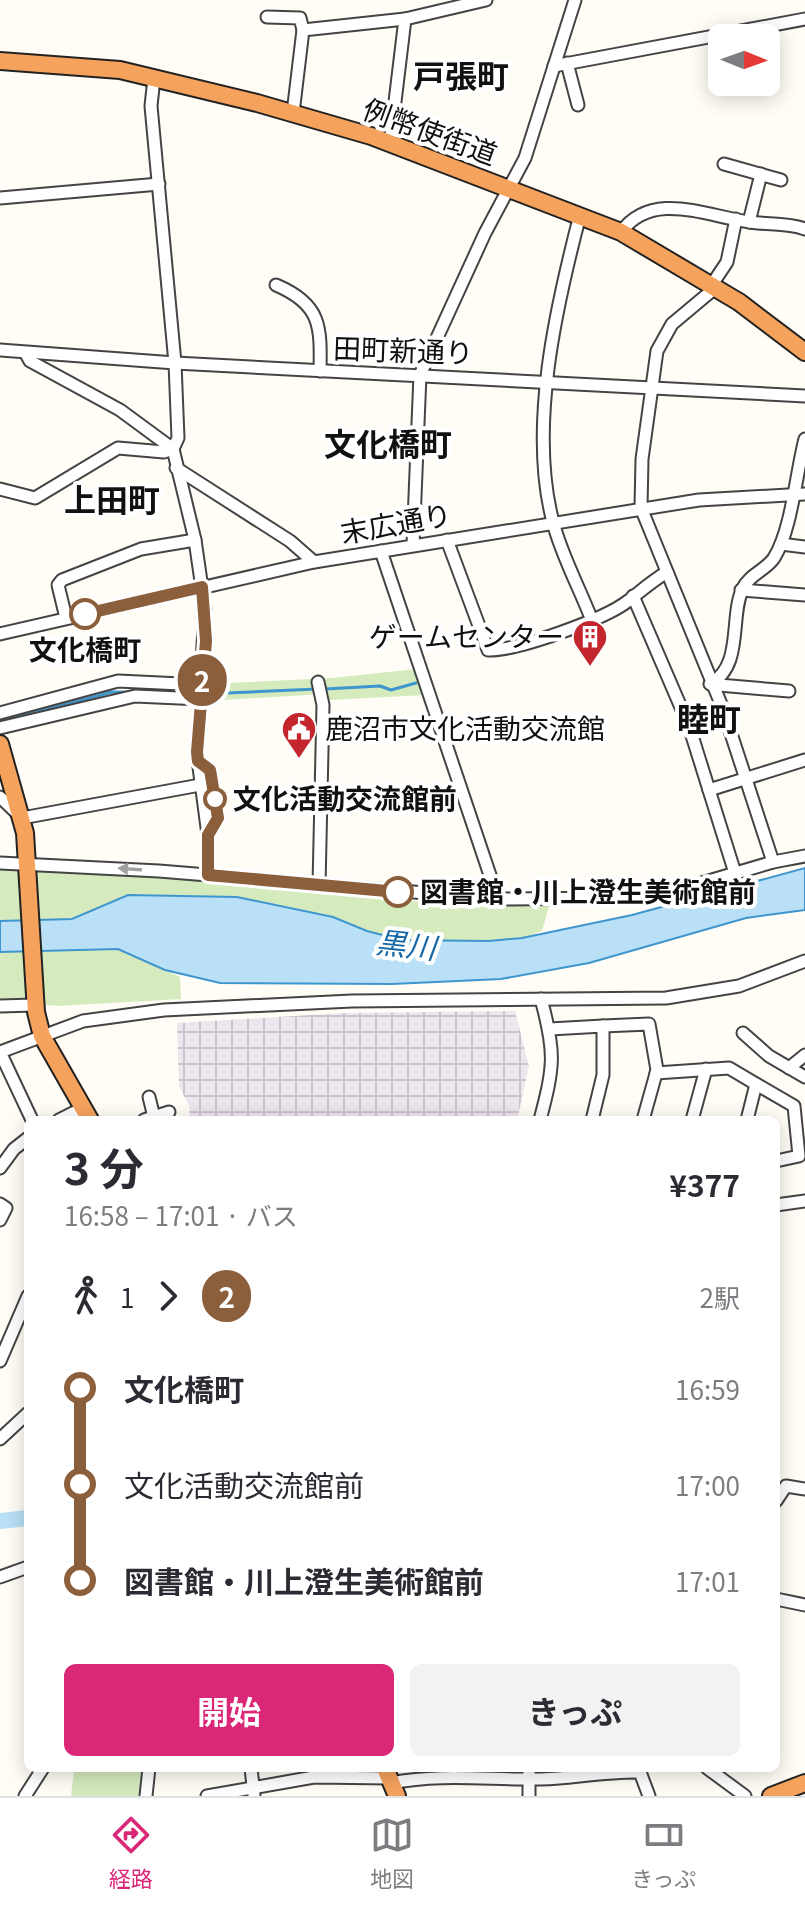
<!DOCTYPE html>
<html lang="ja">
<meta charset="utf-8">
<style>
:root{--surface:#fff;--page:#f2f2f3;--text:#2b2b33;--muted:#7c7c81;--line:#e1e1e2;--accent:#db2777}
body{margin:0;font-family:Georgia,"Noto Sans JP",serif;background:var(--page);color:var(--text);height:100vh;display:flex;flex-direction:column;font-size:30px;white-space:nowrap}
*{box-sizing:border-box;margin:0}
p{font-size:26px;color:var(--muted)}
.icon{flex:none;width:44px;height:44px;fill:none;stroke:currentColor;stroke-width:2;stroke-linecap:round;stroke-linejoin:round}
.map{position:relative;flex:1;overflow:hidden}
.side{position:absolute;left:24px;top:1116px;width:756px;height:656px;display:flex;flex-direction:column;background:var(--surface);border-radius:12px;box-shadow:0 4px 20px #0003}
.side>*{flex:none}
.badge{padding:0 16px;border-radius:26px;font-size:28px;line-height:52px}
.needle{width:52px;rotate:91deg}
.fabs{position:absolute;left:708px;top:24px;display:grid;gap:16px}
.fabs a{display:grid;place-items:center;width:72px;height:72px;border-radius:12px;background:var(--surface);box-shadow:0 4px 20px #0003;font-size:40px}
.map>.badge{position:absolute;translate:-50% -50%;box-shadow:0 0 0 4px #fff}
.legs{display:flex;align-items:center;gap:12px;height:88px;padding:0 40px;font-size:26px}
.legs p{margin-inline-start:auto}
.summary{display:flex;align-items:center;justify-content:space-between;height:136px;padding:0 40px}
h1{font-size:44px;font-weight:700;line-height:60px}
.button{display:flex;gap:16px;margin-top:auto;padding:16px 40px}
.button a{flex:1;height:92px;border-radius:12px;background:var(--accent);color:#fff;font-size:32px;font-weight:700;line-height:92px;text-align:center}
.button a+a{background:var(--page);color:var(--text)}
ul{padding:0 40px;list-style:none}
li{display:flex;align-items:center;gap:28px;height:96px;font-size:30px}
li i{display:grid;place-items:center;width:12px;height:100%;margin:0 10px;background:currentColor}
li i::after{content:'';width:20px;height:20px;margin:-10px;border:6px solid;border-radius:50%;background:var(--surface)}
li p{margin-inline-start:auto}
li:first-child i{background:linear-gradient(#0000 50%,currentColor 0)}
li:last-child i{background:linear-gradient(currentColor 50%,#0000 0)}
.tab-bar{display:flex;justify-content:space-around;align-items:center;height:112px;border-top:2px solid var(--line);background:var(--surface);font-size:22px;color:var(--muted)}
.tab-bar a{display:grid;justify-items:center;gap:4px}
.tab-bar .active{color:var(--accent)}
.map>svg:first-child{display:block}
.industrial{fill:url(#industrial-grid)}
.park{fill:#d5ebbd}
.water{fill:#b9e0f7;stroke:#3f96cf;stroke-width:2}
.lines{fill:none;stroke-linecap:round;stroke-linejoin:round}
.stream{stroke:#3f96cf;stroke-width:3}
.river{stroke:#b9e0f7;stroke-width:16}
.minor-casing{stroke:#444;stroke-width:15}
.highway-casing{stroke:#222;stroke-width:20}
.minor{stroke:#fff;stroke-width:11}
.highway{stroke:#f5a25d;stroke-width:16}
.oneway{fill:#a0a0a0}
.line-1-casing{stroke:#fff;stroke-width:18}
.line-1{stroke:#8b5e3c;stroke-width:12}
.stop-1-dot{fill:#fff;stroke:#8b5e3c;stroke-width:4}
.labels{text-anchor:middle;stroke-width:8;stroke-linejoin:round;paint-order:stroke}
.street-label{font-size:28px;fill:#111;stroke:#fff}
.poi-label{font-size:28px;fill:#111;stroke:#fff;text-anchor:end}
.stop-label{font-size:28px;font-weight:bold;fill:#111;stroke:#fff;text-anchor:start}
.water-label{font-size:30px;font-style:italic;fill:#1768a6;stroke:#fff}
.quarter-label{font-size:32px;font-weight:bold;fill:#111;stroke:#fff}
</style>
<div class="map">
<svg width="805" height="1796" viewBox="0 0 805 1796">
<defs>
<pattern id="industrial-grid" width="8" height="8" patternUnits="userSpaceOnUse" patternTransform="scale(2)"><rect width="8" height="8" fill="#eee6ef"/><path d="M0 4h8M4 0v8" fill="none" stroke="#cbc4cc"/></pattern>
</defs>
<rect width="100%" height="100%" fill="#fffdf5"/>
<polygon class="industrial" points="515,1011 529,1066 517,1120 190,1120 189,1106 179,1086 177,1023 344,1013"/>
<g class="park">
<polygon points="417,669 426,695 329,700 323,694 206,701 207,684 332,678"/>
<polygon points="38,865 289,887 385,900 502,905 550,903 542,931 522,938 489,941 402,940 367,931 333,916 290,907 237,897 162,895 128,895 72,919 0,921 0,866"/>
<polygon points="56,949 118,949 180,977 181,999 58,1006 0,1001 0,952"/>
<polygon points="146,1768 143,1796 71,1796 74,1770"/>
</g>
<polygon class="water" points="805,868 805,910 746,918 589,963 501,979 392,984 220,983 165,970 118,949 0,952 0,921 72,919 128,895 237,897 333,917 367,931 402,940 489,941 522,938 632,915"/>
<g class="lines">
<g class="stream">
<polyline points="325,689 380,686 391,690 416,683"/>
<polyline points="205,694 317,689"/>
<polyline points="6,720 112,692 197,693"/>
</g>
<polyline class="river" points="0,1521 28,1518"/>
<defs>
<g id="minor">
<polyline points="267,17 300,18 303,30"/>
<polyline points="567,63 578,105"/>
<polyline points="554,66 805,19"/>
<polyline points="154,78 151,106 175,363 178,438 173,449 195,540 205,609 197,752 208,835 208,875"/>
<polyline points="293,113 303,30 405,19 486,0"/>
<polyline points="390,143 405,19"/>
<polyline points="724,164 781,180"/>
<polyline points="0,198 159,184"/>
<path d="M580,215C556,307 528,428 553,522C561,554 579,587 591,618"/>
<polyline points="749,222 761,174"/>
<path d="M621,232C653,189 708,217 750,222C768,225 787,222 805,229"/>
<path d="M276,285C321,304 321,326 320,371"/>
<polyline points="711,286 727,262 736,219"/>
<polyline points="0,350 175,363 805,396"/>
<polyline points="26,354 30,361 120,410 173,449"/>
<polyline points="176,468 290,541 314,562"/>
<polyline points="0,489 35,498 118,448 164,452 173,449"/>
<path d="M447,540L488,650C517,651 605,619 628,601C641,591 652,581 667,572"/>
<polyline points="781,544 805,547"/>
<polyline points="413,545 420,375 485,233 525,158 575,0"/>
<polyline points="381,551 498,899"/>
<polyline points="741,590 805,595"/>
<polyline points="633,596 689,726 735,873"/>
<polyline points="66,618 58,585 62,580 141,549 195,540"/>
<polyline points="0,634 314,562 699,500 805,494"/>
<polyline points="716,681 719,685 789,691"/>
<polyline points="318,682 323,705 319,886"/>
<path d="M710,684C744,666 729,616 743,588C750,574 766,570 774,558C792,529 796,473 805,439"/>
<polyline points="0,713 118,681 202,685"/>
<polyline points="0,728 135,696 201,699"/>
<polyline points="709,790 805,760"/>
<polyline points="0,797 22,818 200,785"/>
<polyline points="773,862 805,856"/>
<polyline points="0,863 159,871 498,899 611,898 678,890 773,862 723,709 641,508 642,459 657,351 672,324 715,288"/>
<polyline points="0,1006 34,1005"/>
<polyline points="603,1026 649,1024 657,1070 643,1120"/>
<polyline points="550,1029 603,1026 603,1075 592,1120"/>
<polyline points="743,1033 769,1056 805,1077"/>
<polyline points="0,1052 83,1021 164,1010 352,1001 666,998 739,986 805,961"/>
<polyline points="0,1052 32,1120"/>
<polyline points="789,1068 805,1055"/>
<polyline points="656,1073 729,1068 756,1084 747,1120"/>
<polyline points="756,1084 794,1106 799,1156 776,1161"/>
<polyline points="149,1097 154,1117"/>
<polyline points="59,1120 83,1108"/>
<polyline points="144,1120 169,1112"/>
<path d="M540,1120C554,1067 556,1053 541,999"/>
<polyline points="692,1120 706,1069"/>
<polyline points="0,1168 14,1149 28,1138"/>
<polyline points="0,1204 6,1208 0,1220"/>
<polyline points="776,1205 805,1201"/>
<polyline points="0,1361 28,1296"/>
<polyline points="0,1439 28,1413"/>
<polyline points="776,1501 786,1486 805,1489"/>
<polyline points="0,1577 28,1567"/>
<polyline points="776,1599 805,1605"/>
<polyline points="251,1768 254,1795"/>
<polyline points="529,1768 529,1796"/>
<polyline points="707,1768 745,1796"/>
<path d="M391,1783C442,1773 490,1780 541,1779C575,1778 606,1771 640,1772L649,1796"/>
<polyline points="25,1796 43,1768"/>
<polyline points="146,1796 149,1768"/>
<polyline points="207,1796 314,1777 389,1778"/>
</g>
<g id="highway">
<polyline points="0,61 120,70 257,103 371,136 621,232 739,302 805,352"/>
<polyline points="0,744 25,833 36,1012 42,1036 90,1120"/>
<polyline points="385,1768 397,1796"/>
<polyline points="771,1796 805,1783"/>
</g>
</defs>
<use href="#minor" class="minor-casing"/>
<use href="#highway" class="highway-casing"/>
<use href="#minor" class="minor"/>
<use href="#highway" class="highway"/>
</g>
<defs><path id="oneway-solid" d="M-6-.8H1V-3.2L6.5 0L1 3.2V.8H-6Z" transform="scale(2)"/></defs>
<use class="oneway" href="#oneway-solid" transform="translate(130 869) rotate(-176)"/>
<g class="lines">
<defs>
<polyline id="line-1" points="85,614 202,587 206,641 197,752 198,761 210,770 218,818 208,835 208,875 398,892"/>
</defs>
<use href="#line-1" class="line-1-casing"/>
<use href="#line-1" class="line-1"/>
</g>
<defs>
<symbol id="building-pin" viewBox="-11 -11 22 30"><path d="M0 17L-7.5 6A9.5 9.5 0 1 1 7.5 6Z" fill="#c4262e" stroke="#fff"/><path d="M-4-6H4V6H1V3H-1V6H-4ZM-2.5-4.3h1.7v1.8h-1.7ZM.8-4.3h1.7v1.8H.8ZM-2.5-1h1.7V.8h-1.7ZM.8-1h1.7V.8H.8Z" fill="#fff"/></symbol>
<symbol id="civic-pin" viewBox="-11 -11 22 30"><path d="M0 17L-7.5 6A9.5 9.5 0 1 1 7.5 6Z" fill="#c4262e" stroke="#fff"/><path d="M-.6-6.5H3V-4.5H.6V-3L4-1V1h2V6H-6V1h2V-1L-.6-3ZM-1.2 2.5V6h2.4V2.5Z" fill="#fff"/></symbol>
</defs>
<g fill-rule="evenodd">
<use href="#building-pin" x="570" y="617" width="40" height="54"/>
<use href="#civic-pin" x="279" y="709" width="40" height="54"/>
</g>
<g class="stop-1-dot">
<circle cx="85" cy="614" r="14"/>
<circle cx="215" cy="799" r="10"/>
<circle cx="398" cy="892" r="14"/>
</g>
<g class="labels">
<g class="street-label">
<text transform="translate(430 132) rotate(20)" y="10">例幣使街道</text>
<text transform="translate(403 351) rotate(2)" y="10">田町新通り</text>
<text transform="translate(396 524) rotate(-10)" y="10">末広通り</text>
</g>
<g class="poi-label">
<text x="564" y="647">ゲームセンター</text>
<text x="325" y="739" text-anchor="start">鹿沼市文化活動交流館</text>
</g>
<g class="stop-label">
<text x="85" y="660" text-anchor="middle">文化橋町</text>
<text x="233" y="809">文化活動交流館前</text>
<text x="420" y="902">図書館・川上澄生美術館前</text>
</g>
<g class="water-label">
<text transform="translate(406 946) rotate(6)" y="10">黒川</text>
</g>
<g class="quarter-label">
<text x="461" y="88">戸張町</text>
<text x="388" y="456">文化橋町</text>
<text x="112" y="512">上田町</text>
<text x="709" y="731">睦町</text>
</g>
</g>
</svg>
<div class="fabs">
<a><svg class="needle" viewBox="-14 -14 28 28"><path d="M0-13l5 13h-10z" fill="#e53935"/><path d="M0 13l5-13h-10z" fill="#7c7c81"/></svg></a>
</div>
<b class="badge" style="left:202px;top:680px;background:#8b5e3c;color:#fff">2</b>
<section class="side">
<div class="summary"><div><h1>3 分</h1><p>16:58 – 17:01 · バス</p></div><b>¥377</b></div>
<div class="legs"><svg class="icon" aria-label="walk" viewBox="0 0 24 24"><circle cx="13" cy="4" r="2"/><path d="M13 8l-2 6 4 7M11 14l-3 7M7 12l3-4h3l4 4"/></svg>1<svg class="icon" aria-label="forward" viewBox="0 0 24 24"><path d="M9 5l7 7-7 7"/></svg><b class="badge" style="background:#8b5e3c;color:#fff">2</b><p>2駅</p></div>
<ul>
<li><i style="color:#8b5e3c"></i><b>文化橋町</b><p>16:59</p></li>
<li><i style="color:#8b5e3c"></i><span>文化活動交流館前</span><p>17:00</p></li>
<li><i style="color:#8b5e3c"></i><b>図書館・川上澄生美術館前</b><p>17:01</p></li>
</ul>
<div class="button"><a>開始</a><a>きっぷ</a></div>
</section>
</div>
<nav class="tab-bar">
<a class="active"><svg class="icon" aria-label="directions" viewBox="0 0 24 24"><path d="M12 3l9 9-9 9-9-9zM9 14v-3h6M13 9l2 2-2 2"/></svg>経路</a>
<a><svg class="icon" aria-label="map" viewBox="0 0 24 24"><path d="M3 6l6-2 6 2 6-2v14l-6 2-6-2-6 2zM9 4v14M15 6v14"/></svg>地図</a>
<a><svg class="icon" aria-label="tickets" viewBox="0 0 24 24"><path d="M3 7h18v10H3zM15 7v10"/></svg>きっぷ</a>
</nav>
